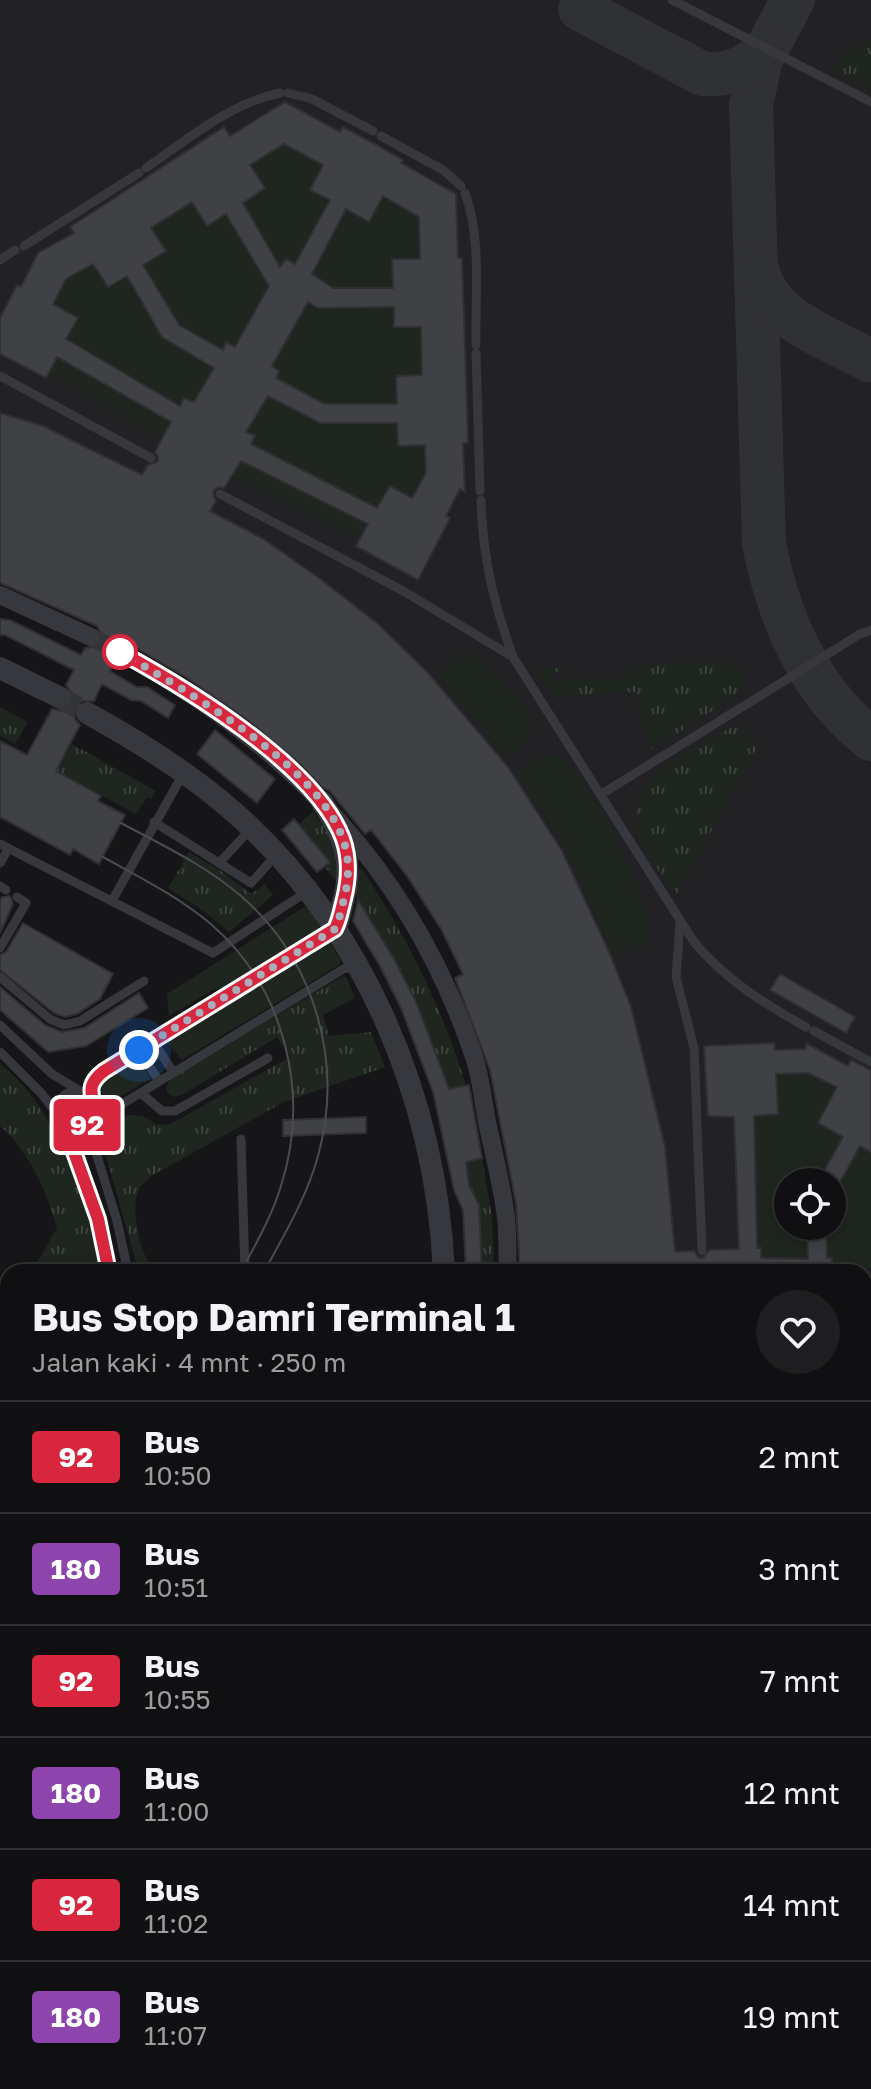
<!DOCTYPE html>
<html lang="id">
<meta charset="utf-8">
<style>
:root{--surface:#101012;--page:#1e1e20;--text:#f1f3f6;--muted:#9c9d9f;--line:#303032}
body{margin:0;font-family:"Golos Text",sans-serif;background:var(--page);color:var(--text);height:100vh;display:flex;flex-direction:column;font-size:30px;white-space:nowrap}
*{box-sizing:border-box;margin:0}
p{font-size:26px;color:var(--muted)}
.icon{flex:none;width:44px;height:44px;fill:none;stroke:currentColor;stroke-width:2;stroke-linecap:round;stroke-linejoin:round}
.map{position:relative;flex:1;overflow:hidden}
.sheet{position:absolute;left:0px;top:1264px;width:872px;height:826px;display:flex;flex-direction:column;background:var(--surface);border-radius:24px 24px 0 0;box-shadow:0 4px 12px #0003,0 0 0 2px var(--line)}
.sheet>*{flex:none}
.badge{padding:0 16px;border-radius:6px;font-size:28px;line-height:52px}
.controls{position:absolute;left:774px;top:1168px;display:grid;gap:16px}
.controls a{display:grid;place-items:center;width:72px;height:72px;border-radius:50%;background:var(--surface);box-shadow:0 4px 12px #0003,0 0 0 2px var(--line);font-size:40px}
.you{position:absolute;width:40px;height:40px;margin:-20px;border:6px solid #fff;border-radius:50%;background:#1a73e8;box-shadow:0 0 0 12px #1a73e833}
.map>.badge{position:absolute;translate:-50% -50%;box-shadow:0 0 0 4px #fff}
.round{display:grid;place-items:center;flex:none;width:84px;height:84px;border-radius:42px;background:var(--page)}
.headline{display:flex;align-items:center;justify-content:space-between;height:136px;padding:0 32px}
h1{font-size:38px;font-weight:700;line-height:60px}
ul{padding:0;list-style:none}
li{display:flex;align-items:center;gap:24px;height:112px;padding:0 32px;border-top:2px solid var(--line)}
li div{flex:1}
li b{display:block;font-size:30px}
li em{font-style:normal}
li .badge{min-width:88px;font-weight:700;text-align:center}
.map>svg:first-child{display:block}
.built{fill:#222225;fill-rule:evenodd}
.grass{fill:url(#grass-tufts)}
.garden{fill:#1e261f}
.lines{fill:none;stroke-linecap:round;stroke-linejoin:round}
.taxiway{stroke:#303135;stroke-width:44}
.building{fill:#404145;stroke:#303034;stroke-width:2;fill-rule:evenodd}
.minor-tunnel{stroke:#333438;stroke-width:18;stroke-dasharray:18 9;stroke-linecap:butt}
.tertiary-tunnel{stroke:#333438;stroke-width:22;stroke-dasharray:22 11;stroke-linecap:butt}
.service{stroke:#37383d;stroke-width:9}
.minor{stroke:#37383d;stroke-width:18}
.tertiary{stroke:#37383d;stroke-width:22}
.primary{stroke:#53555c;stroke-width:28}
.tram{stroke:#4a4c52;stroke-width:2}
.line-casing{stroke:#fff;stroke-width:18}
.line{stroke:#d7263d;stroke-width:12}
.walk{stroke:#a8adb8;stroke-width:8;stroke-dasharray:0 14.4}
.stop-dot{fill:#fff;stroke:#d7263d;stroke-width:4}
</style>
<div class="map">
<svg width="871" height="2089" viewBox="0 0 871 2089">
<defs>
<pattern id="grass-tufts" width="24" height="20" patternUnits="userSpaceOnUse" patternTransform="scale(2)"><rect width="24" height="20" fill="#1e261f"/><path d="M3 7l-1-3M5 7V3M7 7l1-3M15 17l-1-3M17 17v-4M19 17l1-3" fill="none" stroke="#3c433d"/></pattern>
</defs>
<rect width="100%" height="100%" fill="#161618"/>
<path class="built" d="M0,0H871V2003L864,1999V1272H573L463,974L441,929L407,876L405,802L0,524ZM788,1182H832V1226H788Z"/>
<g class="grass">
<path d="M871,42V89L832,68C842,52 853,45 871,42Z"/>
<path d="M731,662C744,670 748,682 739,694L650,750L635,692L553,696L536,668L562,667L551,678V680L628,678L629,665Z"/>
<polygon points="0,707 28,722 15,744 0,736"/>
<path d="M732,727C746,728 753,735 756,749L676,895C665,878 641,849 637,830C625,775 696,748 732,727Z"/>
<polygon points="72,744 156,791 151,799 147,797 136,814 56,771"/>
<path d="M313,812C336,841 340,849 340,885L324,866L330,861L299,824Z"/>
<polygon points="189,852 221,871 251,894 265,884 273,895 229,932 205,912 168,888"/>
<path d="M362,869C408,939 441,1005 466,1085L449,1089L416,1002L394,959L354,893L357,870Z"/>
<path d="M343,976L346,977L355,998L323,1015L329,1036L371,1032L385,1067L284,1102L153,1175C149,1179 141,1184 139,1189C130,1206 139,1258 155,1268L216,1267L219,1272H139L104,1149L114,1126L128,1115L143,1116L156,1124L169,1125L290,1057L277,1037L182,1095L174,1097L167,1092L166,1087L171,1079Z"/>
<path d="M0,1064C50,1099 97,1212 101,1272H32L57,1228C47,1191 29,1151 0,1126Z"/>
<circle cx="76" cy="1109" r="14"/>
<polygon points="482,1158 492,1217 494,1272 482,1272 479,1205 469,1186 466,1162"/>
<polygon points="8,1668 8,1842 0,1838 0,1683"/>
</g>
<g class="garden">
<polygon points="284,144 323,165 310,190 330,201 295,264 286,259 280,267 243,203 250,165"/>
<polygon points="383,196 419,217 420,259 392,260 393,288 321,288 311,274 346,209 369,222"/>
<polygon points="192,202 207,226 226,214 269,286 235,347 226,343 223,350 179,325 143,265 166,251 151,228"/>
<polygon points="93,264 108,287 127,276 162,337 214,368 194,402 184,398 180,406 66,339 77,318 53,304 66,279"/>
<polygon points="308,302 318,308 394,307 394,327 421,327 422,375 396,376 397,404 325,404 276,378 272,366"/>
<polygon points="57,357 171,422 163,438 49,373"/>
<polygon points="268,396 320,423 397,423 425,445 426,473 412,498 390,486 377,508 251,444 254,436 246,432"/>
<polygon points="241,461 368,525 359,540 232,475"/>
<path d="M463,652C479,660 526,700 531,717C535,734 519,751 505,756L437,674Z"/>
<path d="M552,755C558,757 564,758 568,763C596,789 652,903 651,941L649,943L614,955L563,842L518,775L544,756Z"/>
<polygon points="304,907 307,907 320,925 318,929 228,986 213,990 169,1016 167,994"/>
<polygon points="325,939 329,941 341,960 339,965 182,1060 166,1041 168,1037"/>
<polygon points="137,1056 150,1079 114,1100 105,1098 100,1090 102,1081"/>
<polygon points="776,1073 808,1073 837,1087 818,1122 843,1137 818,1182 788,1182 788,1226 807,1226 808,1259 761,1258 761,1249 757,1248 754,1116"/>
<polygon points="860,1146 871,1152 871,1268 831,1270 832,1258 827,1258 826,1226 832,1226 832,1196"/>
<polygon points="864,1309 871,1309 871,1430 867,1433 864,1428"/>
</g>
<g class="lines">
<g class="taxiway">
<path d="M793,0L761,59L751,105L764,544C779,619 809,691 871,739"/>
<path d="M580,9L703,74C728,76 750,68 766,48"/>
<path d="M757,268C767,319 829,338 871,361"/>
</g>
</g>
<g class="building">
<path d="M285,102L340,132L343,127L373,143L403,160L401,163L456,194L458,258H462L465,345L468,443H463L465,492L460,489L446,516L450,518L418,580L356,546L368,524L241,461L224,488L219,487L214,490L213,495L216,501L210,511L265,540L319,578L378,624L428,673L508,767L562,851L609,952L631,1007L665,1147L675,1252L694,1251L698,1257L703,1258L709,1250L739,1249L734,1117L708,1116L704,1046L774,1043L775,1050L806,1049V1043L848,1066L851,1060L871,1070V1152L860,1146L840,1182H818L843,1137L818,1123L837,1087L808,1073L776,1074L778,1114L754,1116L757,1248H761V1258L808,1259L807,1226H826L827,1258H832L831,1272H520L516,1204L490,1070L455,978L463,974L441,929L407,876L371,830L365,834L329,790L323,788L298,762L245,718L187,678L126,642L115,641L109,647V657L114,663L110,671L137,687H147L175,705L168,718L141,701L131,700L102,684L94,701H81L74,707L75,719L80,725L56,771L101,796L98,801L125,815L99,864L73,849L70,855L0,817V741L27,755L52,709L61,711L71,704L73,695L66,685L74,670L5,635H0V619L10,620L81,655L85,648L98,646L103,637L97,626L0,583V413L43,426L142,475L148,465L157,462L158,457L155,452L171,422L57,357L46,378L0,354V318L17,285L21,287L38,253L74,233L70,227L224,127L230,136ZM284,144L323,165L310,190L330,200L295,264L286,259L280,267L243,203L265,188L250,165ZM383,196L419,217L420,259H392L393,288H333L312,274L346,209L369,222ZM192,202L207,226L226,214L269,286L235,347L226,342L223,350L179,325L143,265L166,251L151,228ZM93,264L108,287L127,276L162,337L214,368L194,402L184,398L180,406L66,339L78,318L53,304L66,279ZM308,302L318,308L394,307V327H421L422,375L396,376L397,404H325L276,378L279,371L272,366ZM268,396L320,423H397L398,446L425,445L426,473L412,498L390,486L377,508L251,444L255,436L246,432Z"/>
<polygon points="215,730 275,779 257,803 197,754"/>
<polygon points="294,819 330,862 317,872 282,830"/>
<polygon points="10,896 13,904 0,933 0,901 2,897"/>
<polygon points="358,900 394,959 416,1002 449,1089 469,1085 482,1158 466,1162 469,1186 479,1205 482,1272 466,1272 463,1210 454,1190 433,1092 401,1008 381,968 353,921"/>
<polygon points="23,923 113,974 100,999 77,1014 65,1017 54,1013 0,970 0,955 6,952"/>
<polygon points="780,974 855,1017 846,1033 770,990"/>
<polygon points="0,987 45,1025 62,1032 84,1028 139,993 148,1008 86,1046 48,1052 0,1010"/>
<polygon points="366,1117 366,1133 283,1136 283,1120"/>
</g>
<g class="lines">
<polyline class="minor-tunnel" points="91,637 120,652"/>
<polyline class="tertiary-tunnel" points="59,697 87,713"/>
<g class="service">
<polyline points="672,0 871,102"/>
<polyline points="288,93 312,99 373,131"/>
<polyline points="381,136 443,170 461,186"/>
<path d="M146,168C187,140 230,103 280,93"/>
<path d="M465,193C482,239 475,296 476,345"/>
<polyline points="24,246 139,173"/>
<polyline points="0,260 15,250"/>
<polyline points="476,353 480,491"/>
<polyline points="0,376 151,458"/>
<polyline points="220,494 405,592 513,657"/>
<path d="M481,500C483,559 493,601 513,657L694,942C726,980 763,1003 806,1027"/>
<polyline points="600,795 860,634 871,630"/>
<polyline points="154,822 251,883 277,854"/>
<polyline points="0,844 213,953 308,891"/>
<polyline points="0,863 9,848"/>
<polyline points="219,863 249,831"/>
<polyline points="0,886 6,890"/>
<polyline points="112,901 184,772"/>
<polyline points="680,922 676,977 694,1048 702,1251"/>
<polyline points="335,929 104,1071 91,1085 93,1100 108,1109 119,1106 345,968 356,969"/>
<polyline points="0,948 26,903 17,897"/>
<polyline points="0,977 50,1019 64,1025 80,1021 144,981"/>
<polyline points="0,1025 52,1074 80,1091"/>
<polyline points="814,1031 871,1062"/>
<polyline points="153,1041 173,1072"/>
<polyline points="139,1050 159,1081"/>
<polyline points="0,1052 42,1094 57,1114"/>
<circle cx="76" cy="1110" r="19"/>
<polyline points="141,1093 162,1111 175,1111 268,1058"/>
<polyline points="94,1117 90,1133 117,1221 128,1272"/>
<polyline points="64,1124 98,1219 109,1272"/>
<polyline points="241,1139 245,1272"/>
<polyline points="0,1338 8,1339"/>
<polyline points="0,1403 8,1407"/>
<polyline points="864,1536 871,1531"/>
<polyline points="0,1674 8,1659"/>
<polyline points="0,1951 8,1956"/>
<polyline points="247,2082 258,2089"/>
<polyline points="637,2082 650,2089"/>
<polyline points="438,2089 441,2082"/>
</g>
<g class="minor">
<polyline points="0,595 91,637"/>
<path d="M120,652C289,744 412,871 474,1057C481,1077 483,1101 487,1122C494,1154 502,1186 506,1217C508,1235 507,1254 508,1272"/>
<polyline points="864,1948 871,1951"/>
</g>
<g class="tertiary">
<polyline points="0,668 59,697"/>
<path d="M87,713C136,740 185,770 228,807C363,922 436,1097 444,1272"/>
<path d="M322,802C342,832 354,862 344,898C341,909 340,919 335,929"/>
</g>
<g class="primary">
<polyline points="0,1593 8,1598"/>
<polyline points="864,2061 871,2065"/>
</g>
<g class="tram">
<path d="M121,823C162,845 205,865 241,896C315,960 344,1062 318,1156C307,1197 284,1235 264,1272"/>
<path d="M103,857C141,878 179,897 212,925C286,990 311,1096 280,1189C271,1218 255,1245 241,1272"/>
<polyline points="0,1721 8,1708"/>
<polyline points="0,1763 8,1748"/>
</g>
</g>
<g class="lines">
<defs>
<path id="line" d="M109,1272L98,1219L64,1124L75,1129L91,1122C102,1100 78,1091 104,1071L335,929C340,919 341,910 344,899C349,879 350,859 343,839C316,766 186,688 120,652"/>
</defs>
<use href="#line" class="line-casing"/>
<use href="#line" class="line"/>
<path class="walk" d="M120,652C187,692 315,762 343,839C350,859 349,879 344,899C341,909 340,919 335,929L139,1050"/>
</g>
<circle class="stop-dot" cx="120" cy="652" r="16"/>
</svg>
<div class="controls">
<a><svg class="icon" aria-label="locate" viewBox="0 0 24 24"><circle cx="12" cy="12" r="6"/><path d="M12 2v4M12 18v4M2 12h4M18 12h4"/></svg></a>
</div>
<div class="you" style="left:139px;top:1050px"></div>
<b class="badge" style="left:87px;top:1125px;background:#d7263d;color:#fff">92</b>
<section class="sheet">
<div class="headline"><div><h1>Bus Stop Damri Terminal 1</h1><p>Jalan kaki · 4 mnt · 250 m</p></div><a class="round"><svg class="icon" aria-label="heart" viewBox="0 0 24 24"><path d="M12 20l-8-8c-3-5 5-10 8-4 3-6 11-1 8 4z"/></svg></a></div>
<ul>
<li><span class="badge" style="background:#d7263d;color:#fff">92</span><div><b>Bus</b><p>10:50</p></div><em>2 mnt</em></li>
<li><span class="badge" style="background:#8e44ad;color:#fff">180</span><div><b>Bus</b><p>10:51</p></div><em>3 mnt</em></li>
<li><span class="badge" style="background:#d7263d;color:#fff">92</span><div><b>Bus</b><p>10:55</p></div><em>7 mnt</em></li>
<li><span class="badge" style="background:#8e44ad;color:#fff">180</span><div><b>Bus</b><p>11:00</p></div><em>12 mnt</em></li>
<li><span class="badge" style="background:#d7263d;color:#fff">92</span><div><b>Bus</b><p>11:02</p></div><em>14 mnt</em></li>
<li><span class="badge" style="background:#8e44ad;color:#fff">180</span><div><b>Bus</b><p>11:07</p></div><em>19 mnt</em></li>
</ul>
</section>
</div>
